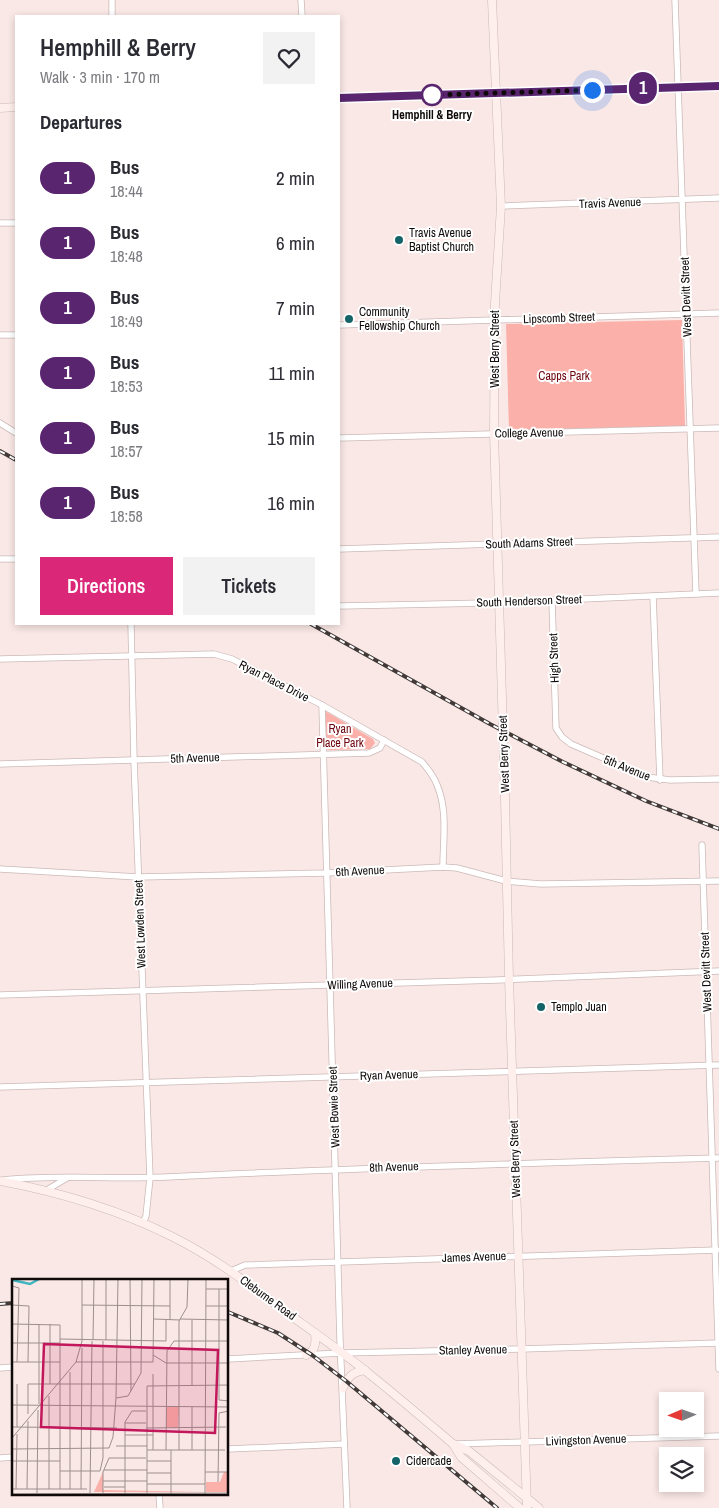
<!DOCTYPE html>
<meta charset="utf-8">
<style>
:root{--surface:#fff;--page:#f2f2f3;--text:#2b2b33;--muted:#7c7c81;--accent:#db2777}
body{margin:0;font-family:"Archivo Narrow",sans-serif;background:var(--page);color:var(--text);height:100vh;display:flex;flex-direction:column;font-size:19px;white-space:nowrap}
*{box-sizing:border-box;margin:0}
p{font-size:16px;color:var(--muted)}
.icon{flex:none;width:28px;height:28px;fill:none;stroke:currentColor;stroke-width:2;stroke-linecap:round;stroke-linejoin:round}
.map{position:relative;flex:1;overflow:hidden}
.sheet{position:absolute;left:15px;top:15px;width:325px;height:610px;display:flex;flex-direction:column;background:var(--surface);border-radius:0px;box-shadow:0 2px 8px #0003}
.sheet>*{flex:none}
.badge{padding:0 10px;border-radius:16px;font-size:18px;line-height:32px}
.needle{width:32px;rotate:268deg}
.fabs{position:absolute;left:659px;top:1392px;display:grid;gap:10px}
.fabs a{display:grid;place-items:center;width:45px;height:45px;border-radius:0px;background:var(--surface);box-shadow:0 2px 8px #0003;font-size:25px}
.you{position:absolute;width:25px;height:25px;margin:-12px;border:4px solid #fff;border-radius:50%;background:#1a73e8;box-shadow:0 0 0 8px #1a73e833}
.map>.badge{position:absolute;translate:-50% -50%;box-shadow:0 0 0 2px #fff}
h2{padding:0 25px;font-size:19px;line-height:45px}
.round{display:grid;place-items:center;flex:none;width:52px;height:52px;border-radius:0px;background:var(--page)}
.head{display:flex;align-items:center;justify-content:space-between;height:85px;padding:0 25px}
h1{font-size:24px;font-weight:600;line-height:38px}
.primary-button{display:flex;gap:10px;margin-top:auto;padding:10px 25px}
.primary-button a{flex:1;height:58px;border-radius:0px;background:var(--accent);color:#fff;font-size:20px;font-weight:600;line-height:58px;text-align:center}
.primary-button a+a{background:var(--page);color:var(--text)}
ul{padding:0;list-style:none}
li{display:flex;align-items:center;gap:15px;height:65px;padding:0 25px}
li div{flex:1}
li b{display:block;font-size:19px}
li em{font-style:normal}
li .badge{min-width:55px;font-weight:700;text-align:center}
.map>svg:first-child{display:block}
.green{fill:#fbb0a9}
.lines{fill:none;stroke-linecap:round;stroke-linejoin:round}
.minor-casing{stroke:#cab9b7;stroke-width:7}
.secondary-casing{stroke:#cab9b7;stroke-width:9}
.minor{stroke:#fff;stroke-width:5.5}
.secondary{stroke:#feeeec;stroke-width:8}
.rail-casing{stroke:#413a38;stroke-width:4}
.rail{stroke:#fff;stroke-width:2;stroke-dasharray:5.5;stroke-linecap:butt}
.line-casing{stroke:#fff;stroke-width:11}
.line{stroke:#5a256f;stroke-width:8}
.walk{stroke:#0f0a09;stroke-width:5;stroke-dasharray:0 9}
.stop-dot{fill:#fff;stroke:#5a256f;stroke-width:2.5}
.poi-dot{fill:#146369;stroke:#fff;stroke-width:2}
.labels{text-anchor:middle;stroke-width:4;stroke-linejoin:round;paint-order:stroke}
.stop-label{font-size:12px;font-weight:bold;fill:#0f0a09;stroke:#fff}
.street-label{font-size:12px;fill:#0f0a09;stroke:#fff}
.poi-label{font-size:12px;fill:#0f0a09;stroke:#fff;text-anchor:start}
.park-label{font-size:12px;fill:#6c030c;stroke:#fff}
.inset-river{fill:none;stroke:#3fb5bf;stroke-width:2.5}
.inset-road{fill:none;stroke:#9c8f8e;stroke-width:1}
.view{fill:#c2185b;fill-opacity:0.15;stroke:#c2185b;stroke-width:2.5}
.inset-edge{fill:none;stroke:#0f0a09;stroke-width:2.5}
</style>
<div class="map">
<svg width="719" height="1508" viewBox="0 0 719 1508">
<rect width="100%" height="100%" fill="#fae8e6"/>
<g class="green">
<polygon points="682,320 685,426 509,430 506,324"/>
<polygon points="325,711 373,739 375,743 370,749 330,750 327,749"/>
</g>
<g class="lines">
<defs>
<g id="minor">
<polyline points="112,0 112,16"/>
<polyline points="301,0 302,16"/>
<polyline points="675,0 696,594"/>
<polyline points="501,206 719,198"/>
<polyline points="0,223 16,223"/>
<polyline points="339,325 719,313"/>
<polyline points="0,335 16,335"/>
<polyline points="0,423 16,433"/>
<polyline points="339,438 719,428"/>
<polyline points="339,549 719,537"/>
<polyline points="0,559 16,559"/>
<polyline points="653,596 660,780"/>
<polyline points="552,600 556,728 562,737 571,744 647,777 670,780 719,779"/>
<polyline points="339,606 488,603 719,593"/>
<polyline points="131,624 134,760 150,1178 146,1216 143,1223"/>
<path d="M0,659L214,654L232,659L322,705L422,762C428,769 434,776 437,785C448,810 443,841 443,867"/>
<polyline points="322,705 340,1340 347,1508"/>
<polyline points="0,764 369,753 380,748 384,740"/>
<polyline points="702,845 719,1369"/>
<polyline points="0,869 138,877 326,873 443,867 457,868 506,881 541,884 719,881"/>
<polyline points="0,995 498,980 719,971"/>
<polyline points="0,1087 719,1065"/>
<path d="M4,1180C58,1174 113,1180 167,1177C351,1168 535,1163 719,1158"/>
<polyline points="45,1191 67,1178"/>
<polyline points="231,1271 245,1265 717,1250"/>
<polyline points="228,1359 341,1353 521,1349 719,1343"/>
<polyline points="0,1368 14,1367"/>
<polyline points="455,1444 719,1436"/>
<polyline points="228,1449 344,1444"/>
<polyline points="0,1458 14,1457"/>
<polyline points="159,1494 160,1508"/>
</g>
<g id="secondary">
<polyline points="492,0 501,206 495,303 494,433 505,798 509,979 527,1508"/>
<polyline points="339,98 719,86"/>
<polyline points="0,108 16,107"/>
<path d="M0,1181C59,1192 119,1210 173,1237C213,1257 248,1283 283,1310C312,1331 341,1351 368,1373C397,1396 425,1420 453,1444L469,1451L539,1508"/>
<path d="M306,1355C316,1351 316,1342 315,1333"/>
<path d="M343,1388C348,1377 352,1372 365,1370"/>
<polyline points="453,1444 461,1457 520,1508"/>
</g>
</defs>
<use href="#minor" class="minor-casing"/>
<use href="#secondary" class="secondary-casing"/>
<use href="#minor" class="minor"/>
<use href="#secondary" class="secondary"/>
<defs>
<g id="rail">
<polyline points="0,451 16,460"/>
<polyline points="311,624 490,724 563,762 646,801 719,829"/>
<polyline points="0,1304 14,1303"/>
<polyline points="228,1312 278,1333 312,1355 346,1381 497,1508"/>
</g>
</defs>
<use href="#rail" class="rail-casing"/>
<use href="#rail" class="rail"/>
</g>
<g class="lines">
<defs>
<polyline id="line" points="339,98 719,86"/>
</defs>
<use href="#line" class="line-casing"/>
<use href="#line" class="line"/>
<polyline class="walk" points="432,95 592,90"/>
</g>
<circle class="stop-dot" cx="432" cy="95" r="10"/>
<g class="poi-dot">
<circle cx="399" cy="240" r="5"/>
<circle cx="349" cy="319" r="5"/>
<circle cx="541" cy="1007" r="5"/>
<circle cx="396" cy="1461" r="5"/>
</g>
<g class="labels">
<g class="stop-label">
<text x="432" y="119">Hemphill &amp; Berry</text>
</g>
<g class="street-label">
<text transform="translate(610 203) rotate(-2)" y="4">Travis Avenue</text>
<text transform="translate(686 297) rotate(-92)" y="4">West Devitt Street</text>
<text transform="translate(559 318) rotate(-2)" y="4">Lipscomb Street</text>
<text transform="translate(495 349) rotate(-90)" y="4">West Berry Street</text>
<text transform="translate(529 433) rotate(-1)" y="4">College Avenue</text>
<text transform="translate(529 543) rotate(-2)" y="4">South Adams Street</text>
<text transform="translate(529 601) rotate(-2)" y="4">South Henderson Street</text>
<text transform="translate(554 658) rotate(-92)" y="4">High Street</text>
<text transform="translate(274 681) rotate(27)" y="4">Ryan Place Drive</text>
<text transform="translate(504 754) rotate(-92)" y="4">West Berry Street</text>
<text transform="translate(195 758) rotate(-2)" y="4">5th Avenue</text>
<text transform="translate(627 768) rotate(22)" y="4">5th Avenue</text>
<text transform="translate(360 871) rotate(-3)" y="4">6th Avenue</text>
<text transform="translate(140 924) rotate(-92)" y="4">West Lowden Street</text>
<text transform="translate(706 972) rotate(-92)" y="4">West Devitt Street</text>
<text transform="translate(360 984) rotate(-2)" y="4">Willing Avenue</text>
<text transform="translate(389 1075) rotate(-2)" y="4">Ryan Avenue</text>
<text transform="translate(334 1107) rotate(-92)" y="4">West Bowie Street</text>
<text transform="translate(515 1159) rotate(-92)" y="4">West Berry Street</text>
<text transform="translate(394 1167) rotate(-2)" y="4">8th Avenue</text>
<text transform="translate(474 1257) rotate(-2)" y="4">James Avenue</text>
<text transform="translate(268 1298) rotate(36)" y="4">Cleburne Road</text>
<text transform="translate(473 1350) rotate(-1)" y="4">Stanley Avenue</text>
<text transform="translate(586 1440) rotate(-2)" y="4">Livingston Avenue</text>
</g>
<g class="poi-label">
<text x="409" y="237">Travis Avenue<tspan x="409" dy="14">Baptist Church</tspan></text>
<text x="359" y="316">Community<tspan x="359" dy="14">Fellowship Church</tspan></text>
<text x="551" y="1011">Templo Juan</text>
<text x="406" y="1465">Cidercade</text>
</g>
<g class="park-label">
<text x="564" y="380">Capps Park</text>
<text x="340" y="733">Ryan<tspan x="340" dy="14">Place Park</tspan></text>
</g>
</g>
<g transform="translate(12 1279)">
<rect width="216" height="216" fill="#fae8e6"/>
<path d="M154,128H167L166,149L154,148ZM91,193V211L192,213H82ZM212,193H216L215,213H194V203H208Z" fill="#fbb0a9"/>
<path class="inset-river" d="M0,1L18,5L27,0"/>
<path class="inset-road" d="M118,0L119,112M158,0V41M0,7L7,9L5,83M194,10H217M207,10V121L217,122M0,26L17,27L16,83M70,26L158,27M194,27H217M142,40L168,41M168,40L217,41M0,45L48,46V210M27,45V125M38,45V105M48,60L154,62V41M81,61L82,0M94,61V0M0,64H48M141,76L154,84H217M0,83H48M64,83H141L142,0M58,93V210M180,106V41M104,119L116,117L129,94L130,0M0,126L217,128M16,135V105H123M113,144H134M0,148L105,149M5,148V105M134,149L214,148M113,156H141M0,159L64,83L70,62V0M104,167H135M0,170L97,169L101,158L104,119L106,0M135,171H213M141,171V95M154,171L155,72L162,62H217M167,171V42L175,28L176,0M180,171V128M0,182H48M135,182H159M92,191H135M48,192H88L91,179V62M193,193H217M135,194H159M91,202H135M206,203L207,134L217,132M135,205H193M92,208H113M0,210H75M4,210L5,155M15,210L16,142M37,210V117M69,210L70,69M25,214L26,131M78,214L80,62M91,214V193L97,179H134M113,214V143L120,132H134M135,214V107L217,106M0,215L217,214M159,216V171M193,216L194,0"/>
<path class="view" d="M32,65L206,71L203,154L29,148Z"/>
<rect width="216" height="216" class="inset-edge"/>
</g>
</svg>
<div class="fabs">
<a><svg class="needle" viewBox="-14 -14 28 28"><path d="M0-13l5 13h-10z" fill="#e53935"/><path d="M0 13l5-13h-10z" fill="#7c7c81"/></svg></a>
<a><svg class="icon" aria-label="layers" viewBox="0 0 24 24"><path d="M12 4l9 5-9 5-9-5zM3 14l9 5 9-5"/></svg></a>
</div>
<div class="you" style="left:592px;top:90px"></div>
<b class="badge" style="left:643px;top:88px;background:#5a256f;color:#fff">1</b>
<section class="sheet">
<div class="head"><div><h1>Hemphill &amp; Berry</h1><p>Walk · 3 min · 170 m</p></div><a class="round"><svg class="icon" aria-label="heart" viewBox="0 0 24 24"><path d="M12 20l-8-8c-3-5 5-10 8-4 3-6 11-1 8 4z"/></svg></a></div>
<h2>Departures</h2>
<ul>
<li><span class="badge" style="background:#5a256f;color:#fff">1</span><div><b>Bus</b><p>18:44</p></div><em>2 min</em></li>
<li><span class="badge" style="background:#5a256f;color:#fff">1</span><div><b>Bus</b><p>18:48</p></div><em>6 min</em></li>
<li><span class="badge" style="background:#5a256f;color:#fff">1</span><div><b>Bus</b><p>18:49</p></div><em>7 min</em></li>
<li><span class="badge" style="background:#5a256f;color:#fff">1</span><div><b>Bus</b><p>18:53</p></div><em>11 min</em></li>
<li><span class="badge" style="background:#5a256f;color:#fff">1</span><div><b>Bus</b><p>18:57</p></div><em>15 min</em></li>
<li><span class="badge" style="background:#5a256f;color:#fff">1</span><div><b>Bus</b><p>18:58</p></div><em>16 min</em></li>
</ul>
<div class="primary-button"><a>Directions</a><a>Tickets</a></div>
</section>
</div>
